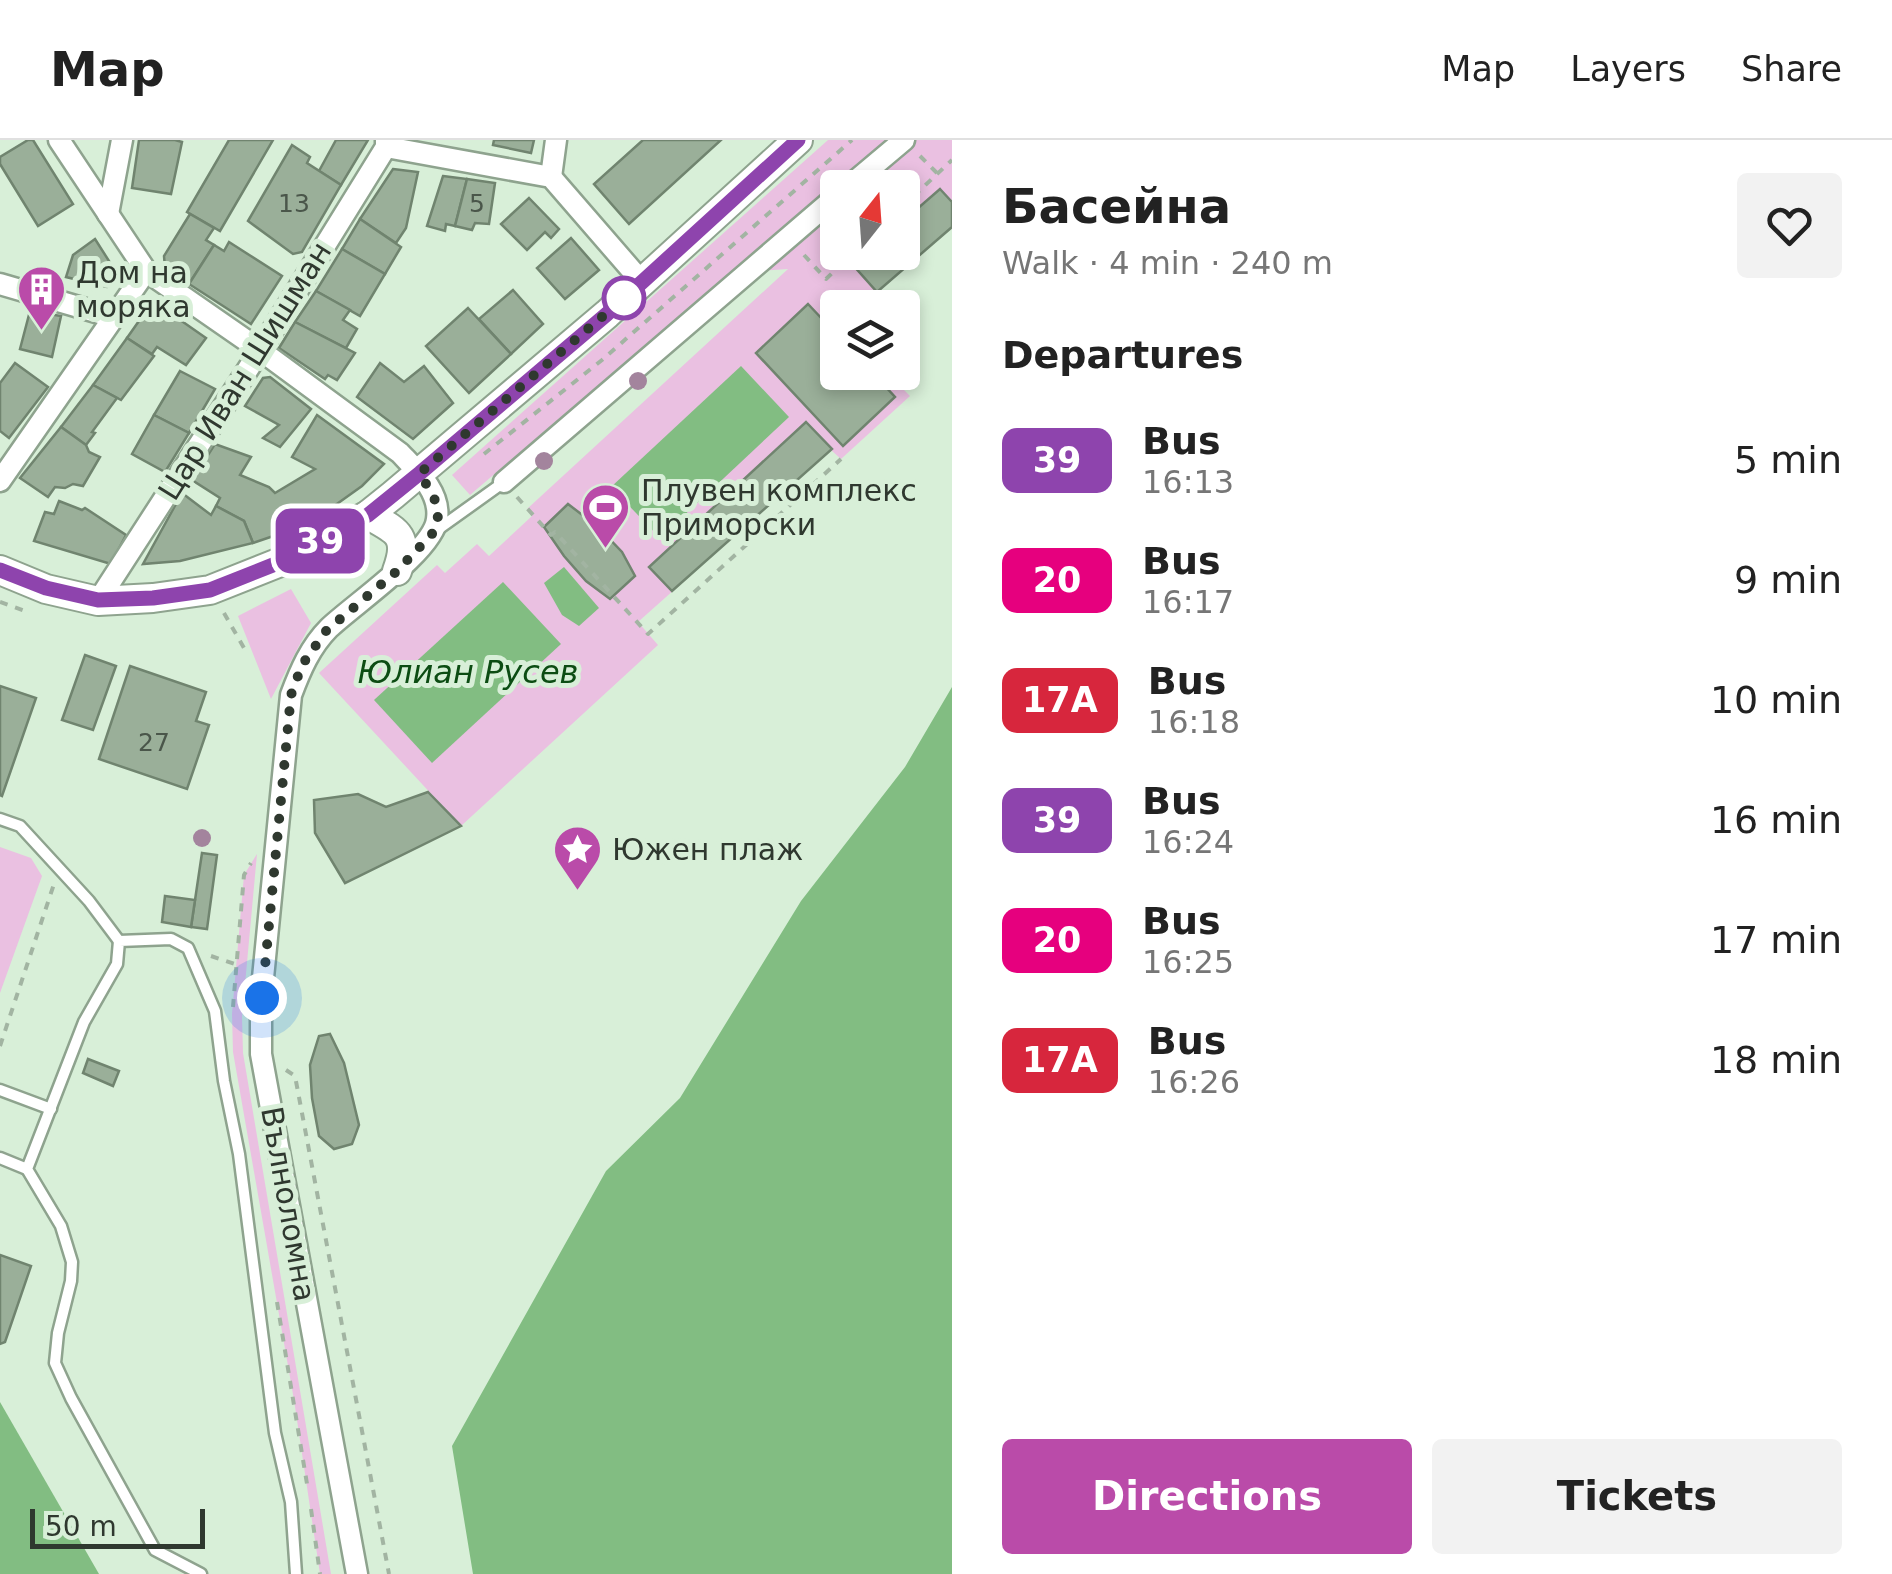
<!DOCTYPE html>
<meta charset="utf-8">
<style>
:root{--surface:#fff;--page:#f2f2f2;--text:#222;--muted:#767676;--line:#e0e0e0;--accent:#ba4ba9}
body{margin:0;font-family:"DejaVu Sans",sans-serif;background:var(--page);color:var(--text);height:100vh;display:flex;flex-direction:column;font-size:38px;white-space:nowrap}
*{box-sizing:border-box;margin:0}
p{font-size:32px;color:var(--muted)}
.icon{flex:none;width:55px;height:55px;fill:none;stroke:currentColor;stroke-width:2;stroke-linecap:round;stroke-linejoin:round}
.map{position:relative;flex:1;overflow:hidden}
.drawer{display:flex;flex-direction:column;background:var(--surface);width:940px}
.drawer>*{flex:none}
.badge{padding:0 20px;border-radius:15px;font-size:35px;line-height:65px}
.needle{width:65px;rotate:17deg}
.fabs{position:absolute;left:820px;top:30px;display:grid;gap:20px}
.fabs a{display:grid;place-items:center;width:100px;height:100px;border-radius:10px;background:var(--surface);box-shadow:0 5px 15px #0003;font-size:50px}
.scale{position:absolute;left:30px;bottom:25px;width:175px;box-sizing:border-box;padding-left:10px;border:5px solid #2f382f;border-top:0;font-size:28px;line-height:35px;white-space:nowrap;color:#2f382f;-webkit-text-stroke:8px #d8efd8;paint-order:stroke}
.you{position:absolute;width:50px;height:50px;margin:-25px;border:8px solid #fff;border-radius:50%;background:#1a73e8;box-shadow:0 0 0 15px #1a73e833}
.map>.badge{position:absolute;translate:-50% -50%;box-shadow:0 0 0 5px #fff}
h2{padding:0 50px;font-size:38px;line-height:90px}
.round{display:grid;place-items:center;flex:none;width:105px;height:105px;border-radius:10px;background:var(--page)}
.overview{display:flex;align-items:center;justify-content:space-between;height:170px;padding:0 50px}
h1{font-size:48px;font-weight:700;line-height:75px}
.action{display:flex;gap:20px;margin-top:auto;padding:20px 50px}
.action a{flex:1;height:115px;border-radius:10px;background:var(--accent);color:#fff;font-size:40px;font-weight:700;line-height:115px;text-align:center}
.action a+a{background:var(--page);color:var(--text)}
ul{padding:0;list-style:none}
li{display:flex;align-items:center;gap:30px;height:120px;padding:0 50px}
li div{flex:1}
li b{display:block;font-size:38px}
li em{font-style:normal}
li .badge{min-width:110px;font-weight:700;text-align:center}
header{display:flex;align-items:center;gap:60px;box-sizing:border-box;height:140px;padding:0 50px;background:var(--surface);border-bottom:2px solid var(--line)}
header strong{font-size:48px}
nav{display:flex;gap:55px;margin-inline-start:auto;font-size:35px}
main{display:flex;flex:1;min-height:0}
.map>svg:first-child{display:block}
.green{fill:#eac0e1;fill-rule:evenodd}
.water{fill:#82bd82}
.building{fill:#9aaf99;stroke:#70846f;stroke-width:2.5}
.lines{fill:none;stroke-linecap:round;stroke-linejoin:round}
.lane-casing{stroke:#8ea38e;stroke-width:15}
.street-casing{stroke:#8ea38e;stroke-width:25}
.secondary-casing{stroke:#8ea38e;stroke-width:32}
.path{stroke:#a2b4a2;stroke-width:4;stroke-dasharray:8 8;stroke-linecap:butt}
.lane{stroke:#fff;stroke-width:10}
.street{stroke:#fff;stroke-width:20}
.secondary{stroke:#fff;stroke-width:28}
.tree{fill:#a3849d}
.line-casing{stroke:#fff;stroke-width:22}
.line{stroke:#8e44ad;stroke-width:15}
.walk{stroke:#2f382f;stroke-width:10;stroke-dasharray:0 18}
.stop-dot{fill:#fff;stroke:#8e44ad;stroke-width:5}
.labels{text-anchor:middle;stroke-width:10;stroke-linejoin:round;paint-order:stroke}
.number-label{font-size:25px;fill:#4a564a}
.poi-label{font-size:30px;fill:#2f382f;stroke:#d8efd8;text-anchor:start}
.street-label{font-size:30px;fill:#2f382f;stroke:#d8efd8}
.water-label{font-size:32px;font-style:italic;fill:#0c4c13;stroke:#d8efd8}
</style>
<header>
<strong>Map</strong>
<nav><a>Map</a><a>Layers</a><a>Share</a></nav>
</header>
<main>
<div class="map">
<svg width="952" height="1434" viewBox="0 0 952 1434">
<rect width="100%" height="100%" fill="#d8efd8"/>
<g class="green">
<path d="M828,0H952V75L859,167L838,168V232L887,233L910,256L841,319L831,310L638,482L658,505L461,686L319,533L437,425L445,433L477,404L489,416L532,376L527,369L788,129L730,133L470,355L452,335ZM838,48H902V112H838Z"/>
<polygon points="291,449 311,483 271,559 238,476"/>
<polygon points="0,707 31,718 42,736 0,853"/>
<polygon points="257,714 242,877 243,913 331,1434 320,1434 294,1260 233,912 232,874 244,735"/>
</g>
<g class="water">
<polygon points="741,226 789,277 660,398 611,347"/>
<polygon points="564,427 599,468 579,486 562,475 544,443"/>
<polygon points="503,442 561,504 432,623 374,560"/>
<polygon points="952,547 952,1434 473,1434 452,1306 606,1031 680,958 801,761 905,627"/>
<polygon points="0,1262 99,1434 0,1434"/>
</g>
<g class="building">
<polygon points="28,0 33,0 73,64 38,86 0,24 0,17"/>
<polygon points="139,0 175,0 182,2 171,54 132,48"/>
<polygon points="229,0 273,0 220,91 187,72"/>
<polygon points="336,0 368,0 341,45 319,31"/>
<polygon points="494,0 534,0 531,13 493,5"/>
<polygon points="643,0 721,0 629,84 594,44"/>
<polygon points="292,5 310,17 307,23 341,45 302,112 293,114 248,81"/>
<polygon points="393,29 418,32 406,88 396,103 360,79"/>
<polygon points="443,36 467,39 455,86 446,84 445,91 427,86"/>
<polygon points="467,39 495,43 489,84 475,83 472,90 455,86"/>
<polygon points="940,49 952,62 952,87 877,152 853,125 868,112 902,112 902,82"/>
<polygon points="529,58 559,89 551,98 545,92 527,110 501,84"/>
<polygon points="190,74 214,88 206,100 214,105 189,144 165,128 164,116"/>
<polygon points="360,79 401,107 385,134 342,109"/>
<polygon points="571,98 599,130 565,159 537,128"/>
<polygon points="95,99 116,132 117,139 114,144 107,147 66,137 73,115"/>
<polygon points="229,102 282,136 251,184 189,144 214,105 224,111"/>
<polygon points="342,109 385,134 360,176 316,151"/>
<polygon points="513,150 543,184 511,214 479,179"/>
<polygon points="316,151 350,170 343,180 357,189 346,208 295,182"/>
<polygon points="153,161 206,198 186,225 157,207 152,214 127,198"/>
<polygon points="808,164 838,196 838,232 872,232 895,257 843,306 756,213"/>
<polygon points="468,168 511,214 469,253 426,206"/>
<polygon points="30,171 61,176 52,217 20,209"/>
<polygon points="295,182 355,213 337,240 328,235 325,239 279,208"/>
<polygon points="127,198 154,216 121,260 93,245"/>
<polygon points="15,223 48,247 9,298 0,291 0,243"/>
<polygon points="380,223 404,242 424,226 453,263 413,299 357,257"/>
<polygon points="180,231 215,249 189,293 154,275"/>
<polygon points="270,237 311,269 280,307 263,298 279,285 245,266 263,238"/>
<polygon points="93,245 117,258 92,292 95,293 86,305 61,287"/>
<polygon points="154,275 189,293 165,332 132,314"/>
<polygon points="317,275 384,324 362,346 327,371 291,390 253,403 244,381 216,366 220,358 192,340 215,304 251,317 240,335 269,347 275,353 315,329 292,317"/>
<polygon points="806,282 832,309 672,451 649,427"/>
<polygon points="61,287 86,305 89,312 100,317 83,346 73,344 65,348 55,347 48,357 20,338"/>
<polygon points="182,353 211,375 216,366 244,381 253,403 180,421 143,424"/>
<polygon points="59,361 82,370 85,368 126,395 111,424 34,401 45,372 54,374"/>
<polygon points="568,364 598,387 622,412 635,436 610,459 586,441 564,416 544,387"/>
<polygon points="85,515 116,526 93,590 62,580"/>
<polygon points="130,526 206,552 196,581 209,585 187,649 99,619"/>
<polygon points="0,546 36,558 2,656 0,655"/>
<polygon points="428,652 461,686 345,743 315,693 314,660 358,654 386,667"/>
<polygon points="202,713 217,715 207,789 191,787"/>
<polygon points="165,756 195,760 191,787 162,782"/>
<polygon points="330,894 344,923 359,985 352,1004 334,1009 319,996 312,958 310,925 319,896"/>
<polygon points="88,919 119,931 113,946 83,933"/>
<polygon points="0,1115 31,1126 5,1202 0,1204"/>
</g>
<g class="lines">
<defs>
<g id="lane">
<polyline points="437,390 504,342"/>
<polyline points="0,679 20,686 89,761 119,801"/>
<polyline points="0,950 51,969"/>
<polyline points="0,1018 27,1029"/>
<polyline points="201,1434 155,1410 71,1258 55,1223 58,1193 71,1141 72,1122 61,1086 27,1029 84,882 117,824 119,801 171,799 188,808 215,871 224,941 239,1014 275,1293 291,1362 296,1434"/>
</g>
<g id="street">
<path d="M59,0L146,131L260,210L400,313C416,330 441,352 437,379C434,410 353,465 329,488C310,507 300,531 291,555L261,858V914L357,1434"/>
<polyline points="386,7 551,37 642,142"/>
<polyline points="551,37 556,0"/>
<polyline points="847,48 904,0"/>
<polyline points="108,74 122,0"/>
<polyline points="0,144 113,177"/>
<polyline points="0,341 146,131"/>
<polyline points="504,342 838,55"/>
<polyline points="98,461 261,209 386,7 386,0"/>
</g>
<g id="secondary">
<path d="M368,375C397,391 410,395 397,431"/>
<polyline points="0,430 46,449 98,461 153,458 210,450 288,419 368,375 393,355 607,174 798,0"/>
</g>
</defs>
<use href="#lane" class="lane-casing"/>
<use href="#street" class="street-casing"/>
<use href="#secondary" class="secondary-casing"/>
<g class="path">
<polyline points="920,16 938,34"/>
<polyline points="902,67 952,20"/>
<polyline points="804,115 826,139 854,112"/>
<polyline points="484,314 602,220 852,0"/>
<polyline points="517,357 551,395 555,392 648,494 841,319"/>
<polyline points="0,462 28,472"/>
<polyline points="224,473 244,508"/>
<polyline points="211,816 235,824"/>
<polyline points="233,867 244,735 251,723"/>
<polyline points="0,906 54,744"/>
<polyline points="286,930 295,936 389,1434"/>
<polyline points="277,1162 308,1350"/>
<polyline points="311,1369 320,1434"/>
</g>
<use href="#lane" class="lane"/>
<use href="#street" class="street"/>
<use href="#secondary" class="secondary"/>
</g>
<g class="tree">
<circle cx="638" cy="241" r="9"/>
<circle cx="544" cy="321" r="9"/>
<circle cx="202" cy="698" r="9"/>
</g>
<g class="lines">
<defs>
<polyline id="line" points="0,430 46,448 98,460 153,458 210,450 288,419 368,375 420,333 607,174 798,0"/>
</defs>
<use href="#line" class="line-casing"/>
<use href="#line" class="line"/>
<polyline class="walk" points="262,858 291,555 302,525 326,491 397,431 432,394 438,379 436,362 420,333 624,158"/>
</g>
<defs>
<symbol id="building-pin" viewBox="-11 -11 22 30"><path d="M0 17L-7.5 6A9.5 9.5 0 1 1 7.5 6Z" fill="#ba4ba9" stroke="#d8efd8"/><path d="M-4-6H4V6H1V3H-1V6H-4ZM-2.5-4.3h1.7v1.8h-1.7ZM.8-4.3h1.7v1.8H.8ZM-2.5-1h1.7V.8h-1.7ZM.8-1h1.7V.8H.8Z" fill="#fff"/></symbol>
<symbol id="stadium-pin" viewBox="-11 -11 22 30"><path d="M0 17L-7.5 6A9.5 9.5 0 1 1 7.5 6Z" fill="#ba4ba9" stroke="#d8efd8"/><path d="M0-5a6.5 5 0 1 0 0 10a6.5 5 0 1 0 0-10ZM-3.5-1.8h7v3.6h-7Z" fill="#fff"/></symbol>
<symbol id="sight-pin" viewBox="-11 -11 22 30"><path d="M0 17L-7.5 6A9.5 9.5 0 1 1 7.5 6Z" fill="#ba4ba9" stroke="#d8efd8"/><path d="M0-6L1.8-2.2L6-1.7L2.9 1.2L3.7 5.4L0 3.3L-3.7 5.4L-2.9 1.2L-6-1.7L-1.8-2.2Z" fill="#fff"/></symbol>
</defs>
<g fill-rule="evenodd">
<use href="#building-pin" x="14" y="122" width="55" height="75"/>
<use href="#stadium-pin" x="578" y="340" width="55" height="75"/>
<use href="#sight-pin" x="550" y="682" width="55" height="75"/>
</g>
<circle class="stop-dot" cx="624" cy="158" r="20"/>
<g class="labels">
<g class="number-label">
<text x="294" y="72">13</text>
<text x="477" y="72">5</text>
<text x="154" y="611">27</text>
</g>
<g class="poi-label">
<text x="76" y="143">Дом на<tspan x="76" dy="34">моряка</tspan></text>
<text x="641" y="361">Плувен комплекс<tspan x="641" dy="34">Приморски</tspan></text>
<text x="612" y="720">Южен плаж</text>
</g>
<g class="street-label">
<text transform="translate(245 231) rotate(-58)" y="10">Цар Иван Шишман</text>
<text transform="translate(288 1064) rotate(80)" y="10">Вълноломна</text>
</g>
<g class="water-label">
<text x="468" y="543">Юлиан Русев</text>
</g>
</g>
</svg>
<div class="fabs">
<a><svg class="needle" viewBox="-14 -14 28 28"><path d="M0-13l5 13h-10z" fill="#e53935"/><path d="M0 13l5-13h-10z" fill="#767676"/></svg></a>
<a><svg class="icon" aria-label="layers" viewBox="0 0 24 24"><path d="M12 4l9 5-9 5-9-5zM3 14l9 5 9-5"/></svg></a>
</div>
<div class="scale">50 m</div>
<div class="you" style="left:262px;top:858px"></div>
<b class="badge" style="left:320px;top:401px;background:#8e44ad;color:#fff">39</b>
</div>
<section class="drawer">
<div class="overview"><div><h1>Басейна</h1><p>Walk · 4 min · 240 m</p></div><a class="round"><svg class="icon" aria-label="heart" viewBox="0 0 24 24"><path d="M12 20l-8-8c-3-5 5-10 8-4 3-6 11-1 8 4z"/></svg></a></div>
<h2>Departures</h2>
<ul>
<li><span class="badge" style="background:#8e44ad;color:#fff">39</span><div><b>Bus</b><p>16:13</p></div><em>5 min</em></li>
<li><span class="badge" style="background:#e6007e;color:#fff">20</span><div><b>Bus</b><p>16:17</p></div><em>9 min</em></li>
<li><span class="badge" style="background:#d7263d;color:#fff">17А</span><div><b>Bus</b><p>16:18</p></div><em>10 min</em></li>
<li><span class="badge" style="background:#8e44ad;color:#fff">39</span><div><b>Bus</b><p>16:24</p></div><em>16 min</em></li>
<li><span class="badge" style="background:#e6007e;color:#fff">20</span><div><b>Bus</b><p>16:25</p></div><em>17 min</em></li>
<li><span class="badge" style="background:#d7263d;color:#fff">17А</span><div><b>Bus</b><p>16:26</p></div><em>18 min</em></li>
</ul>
<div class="action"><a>Directions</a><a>Tickets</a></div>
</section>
</main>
